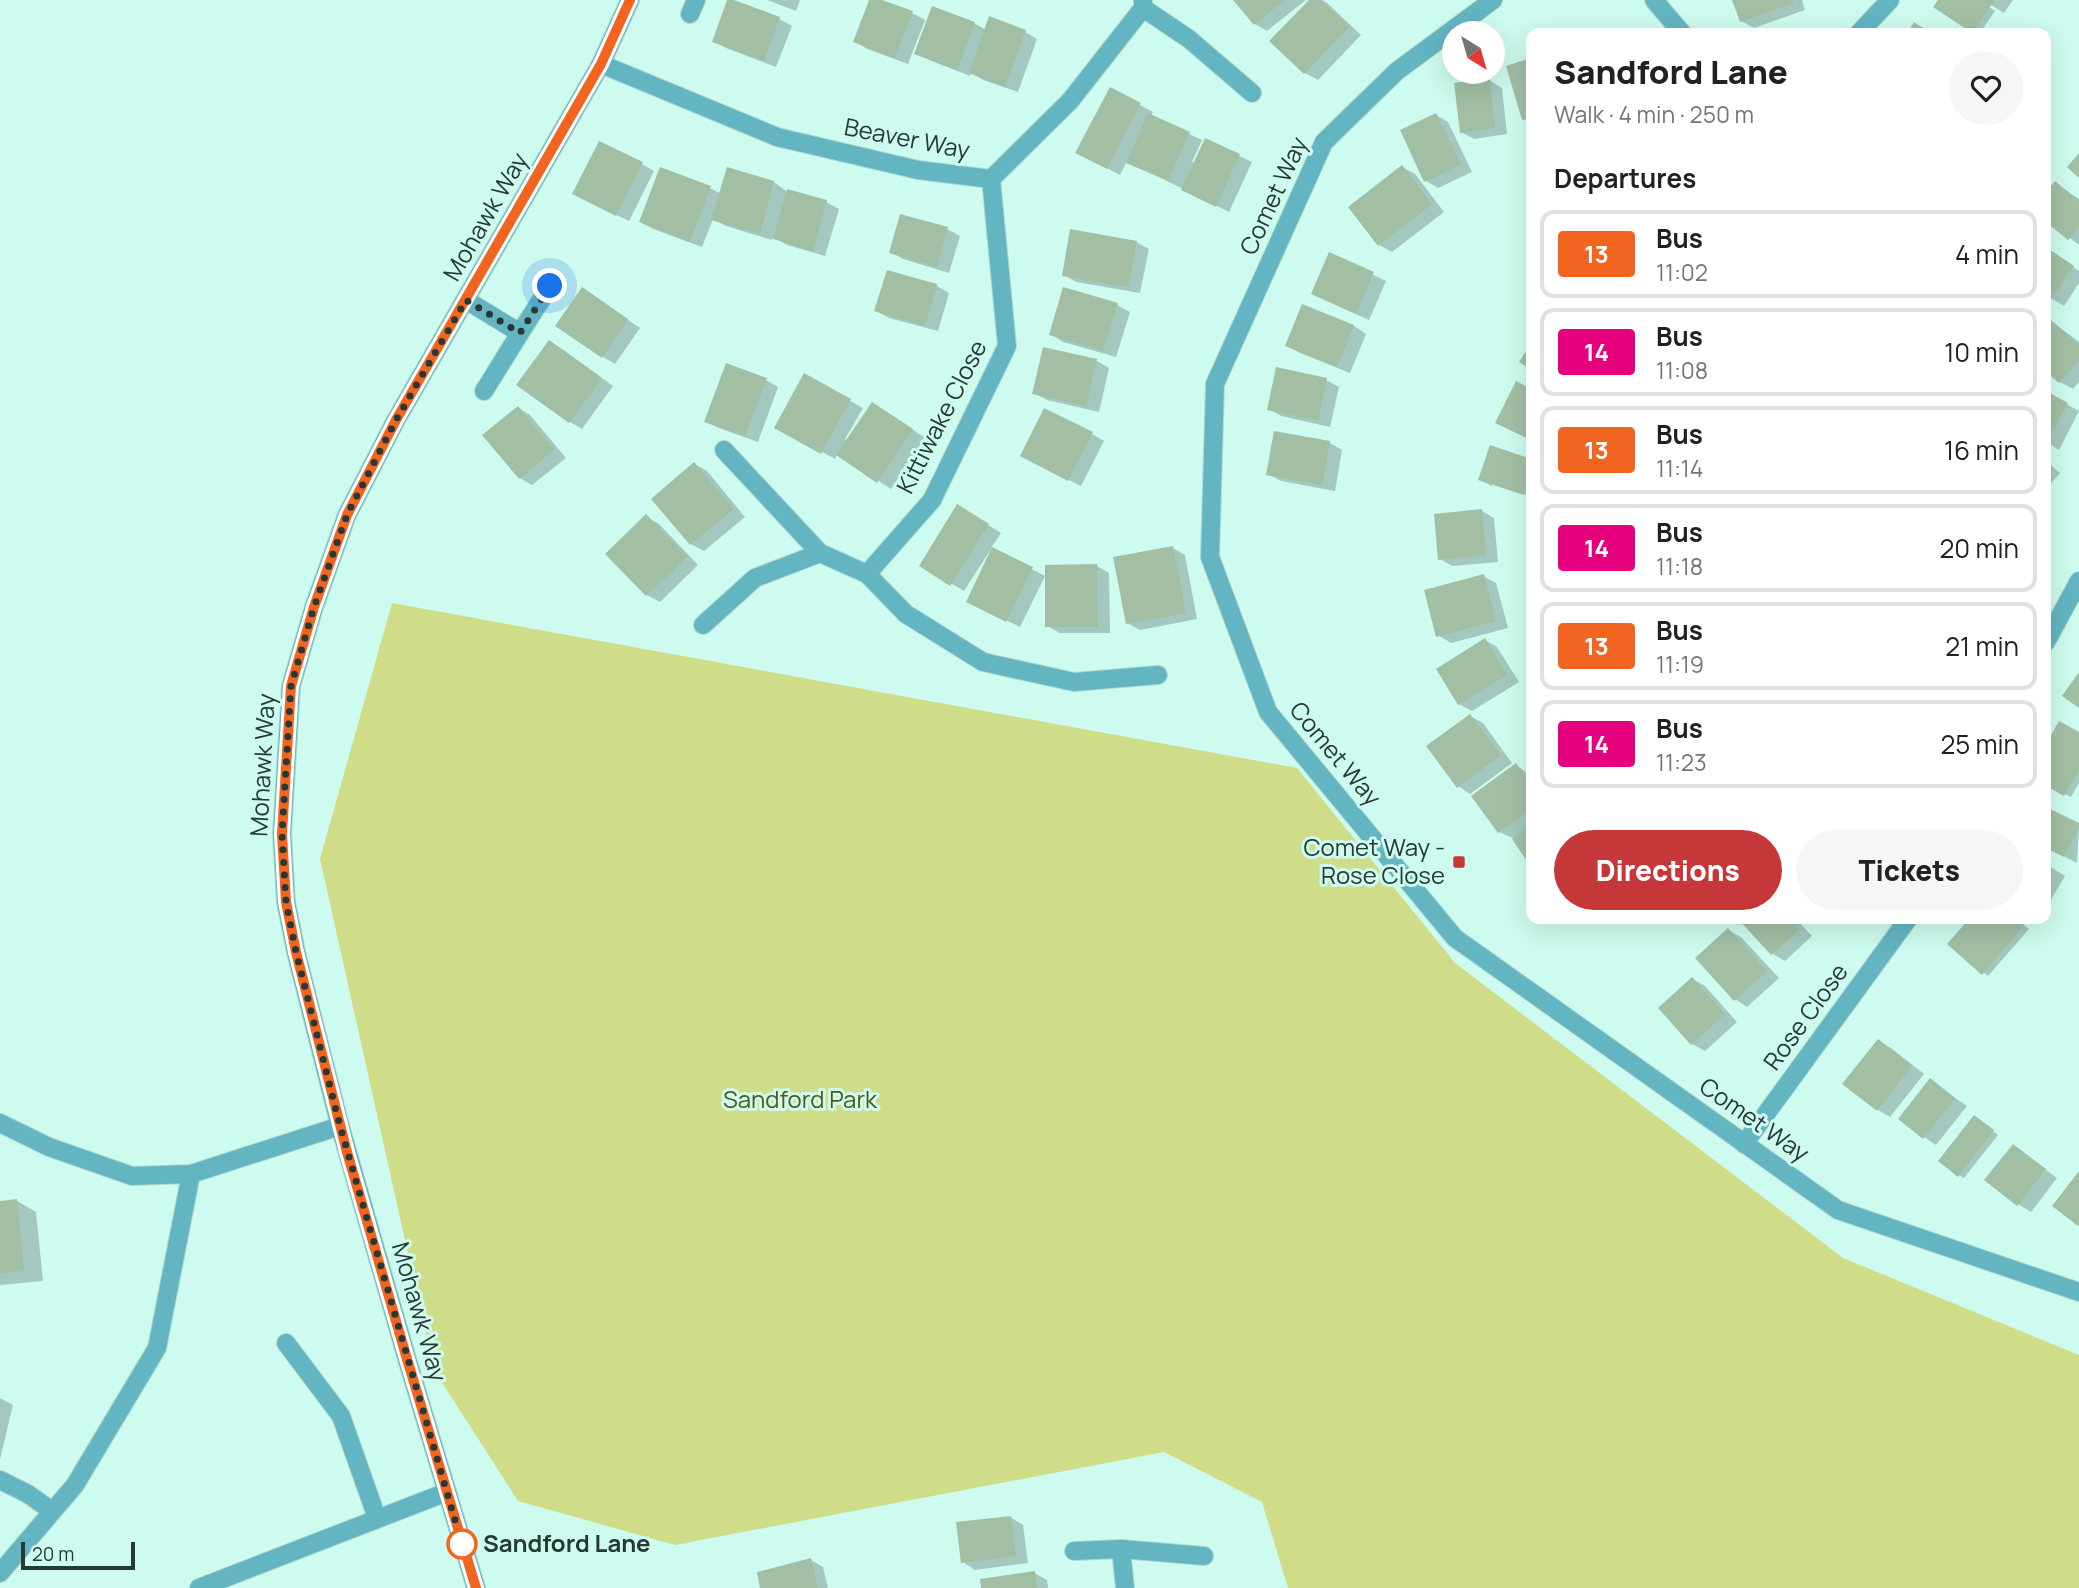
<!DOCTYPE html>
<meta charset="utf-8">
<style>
:root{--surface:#fff;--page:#f6f6f6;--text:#202124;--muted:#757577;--line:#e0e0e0;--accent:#c63739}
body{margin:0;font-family:Manrope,sans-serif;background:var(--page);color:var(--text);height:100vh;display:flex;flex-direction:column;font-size:26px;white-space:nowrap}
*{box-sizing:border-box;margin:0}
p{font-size:23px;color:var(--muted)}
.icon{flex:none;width:38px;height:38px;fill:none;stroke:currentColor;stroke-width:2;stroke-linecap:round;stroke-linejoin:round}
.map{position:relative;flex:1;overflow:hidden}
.sheet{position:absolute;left:1526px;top:28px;width:525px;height:896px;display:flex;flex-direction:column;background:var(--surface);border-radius:14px;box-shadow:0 7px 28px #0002}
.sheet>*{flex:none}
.badge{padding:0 14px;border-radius:5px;font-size:24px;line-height:46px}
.needle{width:46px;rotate:143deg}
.tools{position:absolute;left:1442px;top:21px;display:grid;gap:14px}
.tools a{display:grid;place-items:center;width:63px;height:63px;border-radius:50%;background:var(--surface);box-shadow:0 7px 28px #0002;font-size:35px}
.scale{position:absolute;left:21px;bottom:18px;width:114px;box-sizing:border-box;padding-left:7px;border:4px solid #283935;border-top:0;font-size:19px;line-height:24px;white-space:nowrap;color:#283935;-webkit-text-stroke:5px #cefbef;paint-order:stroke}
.you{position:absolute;width:35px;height:35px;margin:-18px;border:5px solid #fff;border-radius:50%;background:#1a73e8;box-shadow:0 0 0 10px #1a73e833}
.map>.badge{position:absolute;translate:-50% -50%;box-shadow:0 0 0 4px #fff}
h2{padding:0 28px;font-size:26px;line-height:63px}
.round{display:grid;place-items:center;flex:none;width:74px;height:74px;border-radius:37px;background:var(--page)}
.head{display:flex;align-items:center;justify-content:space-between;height:119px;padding:0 28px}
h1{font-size:33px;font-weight:800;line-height:52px}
.button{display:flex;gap:14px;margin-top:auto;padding:14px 28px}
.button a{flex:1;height:80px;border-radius:42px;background:var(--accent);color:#fff;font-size:28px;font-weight:800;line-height:80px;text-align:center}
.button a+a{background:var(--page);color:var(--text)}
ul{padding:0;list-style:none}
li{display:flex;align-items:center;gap:21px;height:88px;margin:0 14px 10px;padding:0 14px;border:4px solid var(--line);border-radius:14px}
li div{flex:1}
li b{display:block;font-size:26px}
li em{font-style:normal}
li .badge{min-width:77px;font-weight:700;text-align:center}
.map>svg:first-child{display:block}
.green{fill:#cfdd88}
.shadow{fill:#0003}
.building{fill:#a2bfa4}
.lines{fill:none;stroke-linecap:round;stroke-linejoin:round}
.service-casing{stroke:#b0d8ce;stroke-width:20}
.minor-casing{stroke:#b0d8ce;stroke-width:20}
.tertiary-casing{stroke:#b0d8ce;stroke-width:20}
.service{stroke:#63b5c2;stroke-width:18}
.minor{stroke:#63b5c2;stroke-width:18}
.tertiary{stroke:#63b5c2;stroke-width:18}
.line-casing{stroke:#fff;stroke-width:16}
.line{stroke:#f26521;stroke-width:10}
.walk{stroke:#283935;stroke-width:7;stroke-dasharray:0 12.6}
.poi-dot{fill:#c63739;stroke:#cefbef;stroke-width:2.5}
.stop-dot{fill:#fff;stroke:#f26521;stroke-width:3.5}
.labels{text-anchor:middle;stroke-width:6;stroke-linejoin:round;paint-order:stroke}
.street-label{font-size:24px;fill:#283935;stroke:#cefbef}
.poi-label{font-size:24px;fill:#283935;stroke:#cefbef;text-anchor:end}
.park-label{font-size:24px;fill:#505912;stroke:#cefbef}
.stop-label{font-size:24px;font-weight:bold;fill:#283935;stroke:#cefbef;text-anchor:start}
</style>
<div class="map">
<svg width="2079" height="1588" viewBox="0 0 2079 1588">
<rect width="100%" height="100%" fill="#cefbef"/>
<polygon class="green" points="392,603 1297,768 1455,963 1843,1258 2079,1355 2079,1588 1288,1588 1262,1502 1164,1452 675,1545 518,1501 434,1370 320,859"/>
<g class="shadow">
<polygon points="767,0 800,0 796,11"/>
<polygon points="871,0 877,0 912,13 925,20 908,64 867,49 855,41"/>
<polygon points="1235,0 1306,0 1267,31 1255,24"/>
<polygon points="1311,0 1322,0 1327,3 1361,35 1318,80 1305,73"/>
<polygon points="1734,0 1802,0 1805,10 1754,28 1741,21"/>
<polygon points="1940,0 2013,0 2004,13 1991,5 1989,7 1995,11 1980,33 1972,33"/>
<polygon points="779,19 792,26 776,67 726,48 714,41"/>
<polygon points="974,23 986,30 1025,32 1037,39 1018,92 983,80 971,73 970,76 929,60 916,53"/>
<polygon points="1531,60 1531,124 1523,119 1508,67"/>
<polygon points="1489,80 1502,88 1507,134 1474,139 1461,132"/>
<polygon points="1110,89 1153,112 1151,116 1202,140 1192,162 1195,163 1206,140 1252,162 1229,212 1127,161 1120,175 1090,159"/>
<polygon points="1436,115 1448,122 1472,172 1438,188 1426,181"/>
<polygon points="642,164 654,171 629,221 587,201"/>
<polygon points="1402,167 1415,174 1444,212 1392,252 1379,245"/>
<polygon points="728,169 774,182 786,191 826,202 839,209 825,256 787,245 773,237 772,240 726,226 713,219 702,247 653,229 641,222 710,188 721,194"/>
<polygon points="2055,183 2079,199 2079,245 2046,220 2046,194"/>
<polygon points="947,229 960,236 949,273 903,259 891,252"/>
<polygon points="1136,242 1149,249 1140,293 1076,282 1064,275"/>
<polygon points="2046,248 2079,271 2079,283 2064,306 2046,295"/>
<polygon points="1330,254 1386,281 1369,320 1325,300"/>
<polygon points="888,272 937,286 949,293 938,331 889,318 876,311"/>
<polygon points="595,297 640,328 615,364 603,357"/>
<polygon points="1117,305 1130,312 1116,357 1063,342 1051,334"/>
<polygon points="1303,306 1354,326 1366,334 1350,373 1300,353 1287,345"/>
<polygon points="2046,317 2079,342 2079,382 2073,389 2060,382 2046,369"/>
<polygon points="562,349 613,386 582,429 570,422"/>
<polygon points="1044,349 1097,361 1109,368 1099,412 1047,400 1034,393"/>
<polygon points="805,376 863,408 845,439 848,441 885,411 925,438 891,489 837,454 835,459 777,427"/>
<polygon points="766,380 778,387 758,442 719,428 706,421"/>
<polygon points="1326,380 1339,387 1330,427 1281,416 1269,409"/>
<polygon points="2046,393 2079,411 2059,450 2046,442"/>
<polygon points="518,408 530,415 566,458 532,485 520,478"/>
<polygon points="1275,433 1330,443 1342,450 1335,491 1281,481 1268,474"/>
<polygon points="1092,434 1104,441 1081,486 1034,463"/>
<polygon points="1491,447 1531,461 1531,496 1492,483 1492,486 1480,480"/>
<polygon points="2046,461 2060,473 2046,489"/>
<polygon points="695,464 707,471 745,517 704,551 691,544 653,499"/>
<polygon points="1482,511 1494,518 1498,562 1452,566 1440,559"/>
<polygon points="970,514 1001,533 991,548 1045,576 1020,627 981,608 993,550 991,549 964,591 921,566"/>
<polygon points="647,517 659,524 698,565 660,602 647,595"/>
<polygon points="1173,548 1185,555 1197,619 1140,630 1127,623"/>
<polygon points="1097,566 1109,573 1110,633 1060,633 1047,626"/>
<polygon points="1483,576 1496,583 1508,628 1451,643 1438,635"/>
<polygon points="1485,640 1497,647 1519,682 1472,711 1459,704"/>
<polygon points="1470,716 1483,723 1512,763 1470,794 1458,786"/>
<polygon points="2059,724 2079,734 2079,783 2071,797 2046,784 2046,748"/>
<polygon points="1516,765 1531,776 1531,864 1513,838 1499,832"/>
<polygon points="2046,809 2079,825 2077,863 2046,847"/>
<polygon points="2046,864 2065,876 2046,908"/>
<polygon points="1741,919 1796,919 1812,936 1785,961 1773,954"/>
<polygon points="1971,919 2017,919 2029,929 1988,976 1949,944"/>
<polygon points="1728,930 1741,937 1779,978 1747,1007 1735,999"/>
<polygon points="1692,979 1705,986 1737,1022 1705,1051 1692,1044 1660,1009"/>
<polygon points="1878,1041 1891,1048 1924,1074 1890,1117 1878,1110"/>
<polygon points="1930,1081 1967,1106 1936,1145 1924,1137"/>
<polygon points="1980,1121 1998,1135 1964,1178 1959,1175"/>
<polygon points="2013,1146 2057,1178 2031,1212 2018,1204"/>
<polygon points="17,1201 36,1212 43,1281 0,1285 0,1202"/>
<polygon points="0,1398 13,1405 0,1459"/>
<polygon points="1010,1517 1023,1525 1028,1563 975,1570 963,1562"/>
<polygon points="811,1560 823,1567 828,1588 762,1588"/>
<polygon points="1034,1573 1047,1580 1048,1588 983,1588"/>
</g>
<g class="building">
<polygon points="727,0 734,0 780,17 764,61 712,42"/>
<polygon points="869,0 882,0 913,11 895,58 853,42"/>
<polygon points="1233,0 1285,0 1254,25"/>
<polygon points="1309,0 1321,0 1349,27 1304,74 1269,41"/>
<polygon points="1732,0 1792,0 1794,3 1740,22"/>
<polygon points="1938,0 1995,0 1972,33 1933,7"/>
<polygon points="932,6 975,22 957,70 914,54"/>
<polygon points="989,16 1026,30 1005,87 969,73"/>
<polygon points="1914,22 1931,33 1907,33"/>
<polygon points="1531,58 1531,117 1522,120 1506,66"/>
<polygon points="1490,78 1495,128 1460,133 1454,83"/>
<polygon points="1110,87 1141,103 1107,169 1075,153"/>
<polygon points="1148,113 1190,132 1168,181 1126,163"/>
<polygon points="1436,113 1461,165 1424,182 1400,130"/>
<polygon points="1205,138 1240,154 1216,207 1181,190"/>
<polygon points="599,141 643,162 616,216 572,194"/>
<polygon points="2079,153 2079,178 2067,167"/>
<polygon points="1402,165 1432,204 1378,246 1348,207"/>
<polygon points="660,167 711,186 690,242 639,222"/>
<polygon points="727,167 774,181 760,234 711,220"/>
<polygon points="2055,181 2079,201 2079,227 2068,240 2046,222 2046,192"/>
<polygon points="787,189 827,200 813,251 773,239"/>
<polygon points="900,214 948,227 937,267 889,253"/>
<polygon points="1070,229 1137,241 1128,287 1062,276"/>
<polygon points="2046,247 2074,266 2050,300 2046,297"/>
<polygon points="1329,252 1374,272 1356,314 1311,294"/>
<polygon points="887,270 937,284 925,326 874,311"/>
<polygon points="582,287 628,319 602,358 555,326"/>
<polygon points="1063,287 1118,303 1103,351 1049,335"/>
<polygon points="1302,304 1354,325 1337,367 1285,346"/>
<polygon points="2046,316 2079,344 2079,361 2059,383 2046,372"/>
<polygon points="549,340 602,378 569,423 516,385"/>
<polygon points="1531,343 1531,370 1519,362"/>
<polygon points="1043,347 1097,359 1086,406 1032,394"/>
<polygon points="726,363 767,378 745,436 704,422"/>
<polygon points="1276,367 1327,378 1318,421 1267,410"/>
<polygon points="804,373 851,399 821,454 774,428"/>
<polygon points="1516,381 1531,389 1531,440 1495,423"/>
<polygon points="2046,391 2068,403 2046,444"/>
<polygon points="872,402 913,429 877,483 836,455"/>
<polygon points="518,406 554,450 519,479 482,435"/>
<polygon points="1044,408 1093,432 1068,481 1020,456"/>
<polygon points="1274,431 1330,441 1322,485 1266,475"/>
<polygon points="1490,445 1531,459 1531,472 1524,495 1478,480"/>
<polygon points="694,462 734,509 690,545 651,499"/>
<polygon points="957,504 989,524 950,586 919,566"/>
<polygon points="1482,509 1486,555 1438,560 1434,514"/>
<polygon points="646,514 687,557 646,596 605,554"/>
<polygon points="1173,546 1186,613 1126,624 1113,557"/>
<polygon points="992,547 1033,567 1006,622 966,602"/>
<polygon points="1097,564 1098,627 1045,627 1045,565"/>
<polygon points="1484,574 1496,621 1436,637 1424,590"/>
<polygon points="1485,638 1507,675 1458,705 1436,669"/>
<polygon points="2079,672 2079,708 2062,696"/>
<polygon points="1470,714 1501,755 1457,788 1426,746"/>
<polygon points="2059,721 2079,732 2079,770 2064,796 2046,786 2046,744"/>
<polygon points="1516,763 1531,784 1531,809 1498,833 1471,796"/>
<polygon points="2046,807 2079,823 2079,828 2064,857 2046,848"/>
<polygon points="1531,825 1531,867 1512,839"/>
<polygon points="1738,919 1791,919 1800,929 1771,955"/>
<polygon points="1969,919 2017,919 2024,925 1982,975 1947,944"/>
<polygon points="1728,928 1767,971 1734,1001 1695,958"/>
<polygon points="1692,977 1725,1014 1691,1045 1658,1008"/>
<polygon points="1878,1039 1912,1066 1877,1111 1842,1084"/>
<polygon points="1930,1078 1955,1098 1923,1139 1898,1119"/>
<polygon points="1974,1115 1994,1130 1958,1177 1938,1161"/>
<polygon points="2013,1144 2046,1169 2017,1206 1984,1180"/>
<polygon points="2079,1171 2079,1225 2078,1226 2052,1206"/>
<polygon points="17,1199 24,1271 0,1273 0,1201"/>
<polygon points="1011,1516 1016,1556 961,1563 956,1522"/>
<polygon points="811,1558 818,1588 760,1588 757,1572"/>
<polygon points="1035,1571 1037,1588 981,1588 980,1579"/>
</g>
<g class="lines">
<defs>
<g id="service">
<polyline points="690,14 696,0"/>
<polyline points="466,300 520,333 550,286"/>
<polyline points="484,391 520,333"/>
<polyline points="286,1343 341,1416 377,1518"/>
<polyline points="0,1480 28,1494 52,1511"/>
</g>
<g id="minor">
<polyline points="1493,0 1397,71 1324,142 1215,384 1210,557 1268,712 1455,938 1838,1210 2079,1292"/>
<polyline points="1654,0 1682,33"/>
<polyline points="1143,8 1189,39 1252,93"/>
<polyline points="1859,33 1890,0"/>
<polyline points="601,64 777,137 918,170 991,179 1070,101 1143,8 1143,0"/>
<polyline points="724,450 820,553"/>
<polyline points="867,574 906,614 983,662 1074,682 1158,675"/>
<polyline points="703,625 755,578 820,553 867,574 932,500 1007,346 991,179"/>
<polyline points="2046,642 2079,581"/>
<polyline points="1744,1144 1908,919"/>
<polyline points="1121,1549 1204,1556"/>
<polyline points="1074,1551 1121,1549 1125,1588"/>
<polyline points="0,1573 75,1485 157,1348 191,1174"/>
<polyline points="199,1588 447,1492"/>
</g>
<g id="tertiary">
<polyline points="0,1123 49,1147 132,1176 191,1174 340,1126"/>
<polyline points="476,1588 407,1359 340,1126 296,952 286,902 282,834 291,686 314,607 347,515 396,420 601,64 630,0"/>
</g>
</defs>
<use href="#service" class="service-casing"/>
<use href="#minor" class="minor-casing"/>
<use href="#tertiary" class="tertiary-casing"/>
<use href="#service" class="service"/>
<use href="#minor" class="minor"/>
<use href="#tertiary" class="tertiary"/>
</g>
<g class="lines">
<defs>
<polyline id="line" points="476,1588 407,1359 347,1152 296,952 286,902 282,834 291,686 314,607 347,515 396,420 601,64 630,0"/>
</defs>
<use href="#line" class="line-casing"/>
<use href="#line" class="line"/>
<polyline class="walk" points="462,1544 340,1126 296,952 286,902 282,834 291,686 314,607 347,515 396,420 466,300 520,333 550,286"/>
</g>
<rect class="poi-dot" x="1452" y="855" width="14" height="14" rx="3.5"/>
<circle class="stop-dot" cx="462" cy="1544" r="14"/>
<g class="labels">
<g class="street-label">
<text transform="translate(907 139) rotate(11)" y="8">Beaver Way</text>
<text transform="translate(1274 196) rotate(-65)" y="8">Comet Way</text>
<text transform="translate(486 217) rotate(-60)" y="8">Mohawk Way</text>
<text transform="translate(942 417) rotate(-63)" y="8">Kittiwake Close</text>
<text transform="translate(1335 754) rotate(50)" y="8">Comet Way</text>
<text transform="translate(263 765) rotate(-87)" y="8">Mohawk Way</text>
<text transform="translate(1806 1017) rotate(-54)" y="8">Rose Close</text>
<text transform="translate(1754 1120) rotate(35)" y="8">Comet Way</text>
<text transform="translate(419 1312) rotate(74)" y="8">Mohawk Way</text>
</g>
<g class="poi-label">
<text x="1445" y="856">Comet Way -<tspan x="1445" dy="28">Rose Close</tspan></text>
</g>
<g class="park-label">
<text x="800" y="1108">Sandford Park</text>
</g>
<g class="stop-label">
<text x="483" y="1552">Sandford Lane</text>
</g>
</g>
</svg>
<div class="tools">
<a><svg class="needle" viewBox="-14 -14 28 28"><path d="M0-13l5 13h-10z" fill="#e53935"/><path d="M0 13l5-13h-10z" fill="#757577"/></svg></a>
</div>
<div class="scale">20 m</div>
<div class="you" style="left:550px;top:286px"></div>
<section class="sheet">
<div class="head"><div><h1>Sandford Lane</h1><p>Walk · 4 min · 250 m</p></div><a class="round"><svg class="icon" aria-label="heart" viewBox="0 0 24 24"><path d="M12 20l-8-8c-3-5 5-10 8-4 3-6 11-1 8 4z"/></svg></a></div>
<h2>Departures</h2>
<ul>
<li><span class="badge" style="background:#f26521;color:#fff">13</span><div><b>Bus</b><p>11:02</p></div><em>4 min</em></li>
<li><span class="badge" style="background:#e6007e;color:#fff">14</span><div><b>Bus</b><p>11:08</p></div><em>10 min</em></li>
<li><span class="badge" style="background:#f26521;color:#fff">13</span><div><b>Bus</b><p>11:14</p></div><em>16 min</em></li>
<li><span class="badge" style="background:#e6007e;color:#fff">14</span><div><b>Bus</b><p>11:18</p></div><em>20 min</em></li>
<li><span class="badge" style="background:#f26521;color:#fff">13</span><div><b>Bus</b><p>11:19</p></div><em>21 min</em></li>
<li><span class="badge" style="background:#e6007e;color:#fff">14</span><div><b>Bus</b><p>11:23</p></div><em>25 min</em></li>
</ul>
<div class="button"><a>Directions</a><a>Tickets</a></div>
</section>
</div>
